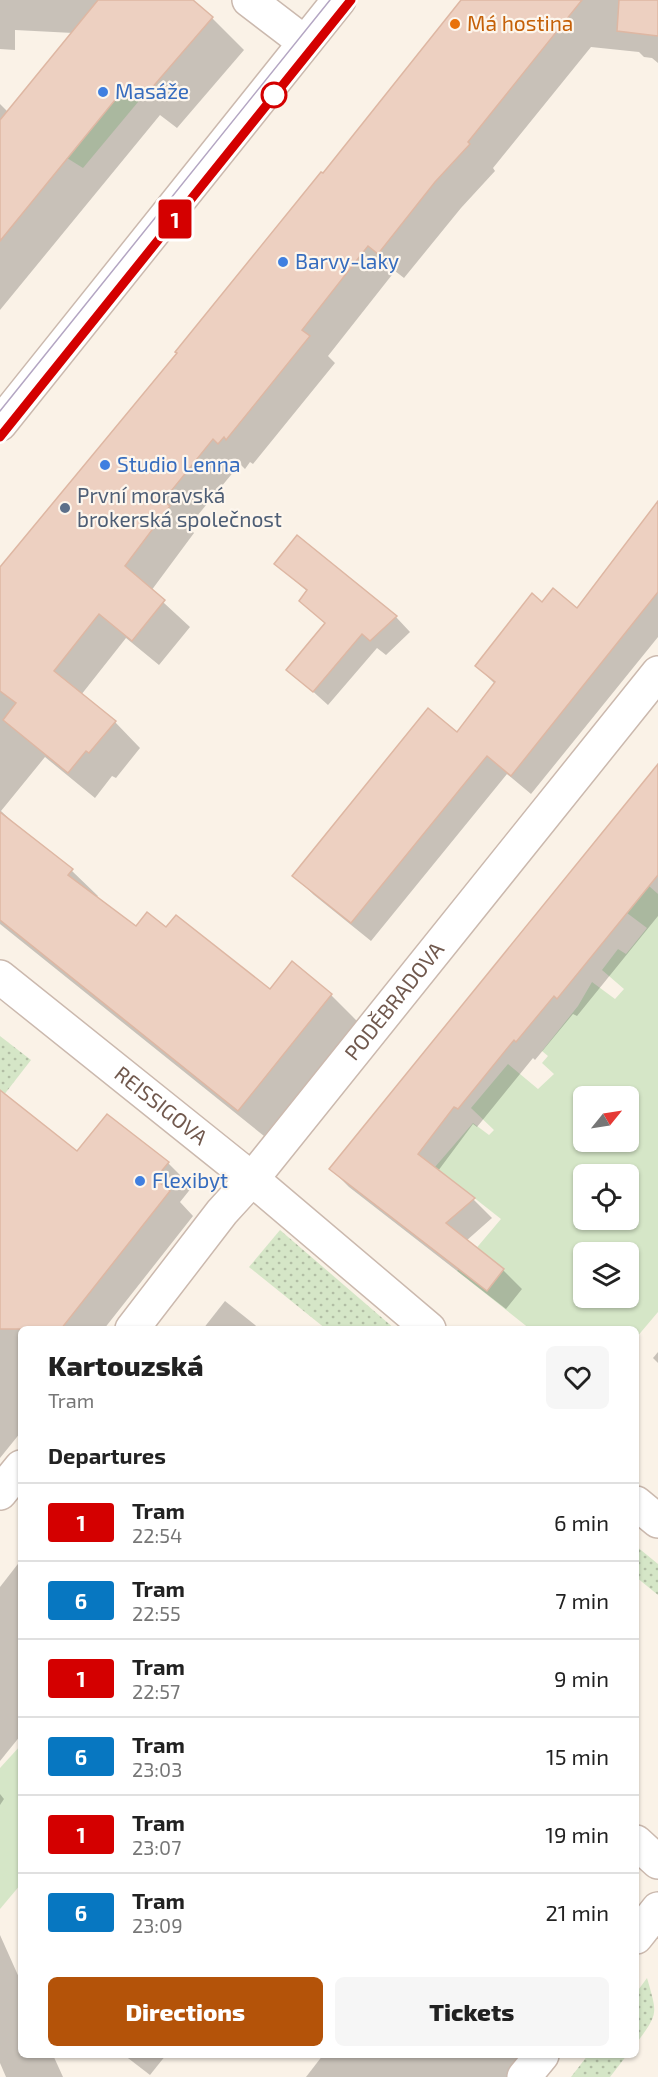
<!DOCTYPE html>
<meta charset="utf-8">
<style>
:root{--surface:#fff;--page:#f6f6f6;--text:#222;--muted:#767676;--line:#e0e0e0;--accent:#b45309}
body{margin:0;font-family:"Exo 2",sans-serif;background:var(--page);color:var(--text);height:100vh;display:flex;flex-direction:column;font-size:22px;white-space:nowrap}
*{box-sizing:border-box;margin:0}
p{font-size:20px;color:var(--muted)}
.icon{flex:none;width:33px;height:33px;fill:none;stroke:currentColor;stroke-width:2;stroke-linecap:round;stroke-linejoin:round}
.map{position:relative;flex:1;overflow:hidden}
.sheet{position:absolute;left:18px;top:1326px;width:621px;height:732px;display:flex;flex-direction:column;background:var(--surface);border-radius:9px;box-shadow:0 2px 4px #0004}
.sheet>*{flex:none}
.badge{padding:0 12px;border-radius:4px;font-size:21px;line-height:39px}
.needle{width:39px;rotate:60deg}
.fabs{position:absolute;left:573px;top:1086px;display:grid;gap:12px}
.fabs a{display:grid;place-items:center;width:66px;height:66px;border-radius:9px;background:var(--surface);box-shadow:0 2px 4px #0004;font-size:30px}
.map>.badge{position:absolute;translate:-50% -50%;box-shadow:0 0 0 3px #fff}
h2{padding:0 30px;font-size:22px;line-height:54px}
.round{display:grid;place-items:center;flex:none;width:63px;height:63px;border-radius:9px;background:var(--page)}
.overview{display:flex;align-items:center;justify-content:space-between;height:102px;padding:0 30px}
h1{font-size:28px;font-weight:800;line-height:45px}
.cta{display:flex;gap:12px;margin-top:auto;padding:12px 30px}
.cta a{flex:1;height:69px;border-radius:9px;background:var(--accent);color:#fff;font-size:24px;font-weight:800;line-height:69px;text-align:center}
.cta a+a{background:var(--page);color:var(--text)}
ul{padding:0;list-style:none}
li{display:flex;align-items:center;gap:18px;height:78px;padding:0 30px;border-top:2px solid var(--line)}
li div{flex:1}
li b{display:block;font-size:22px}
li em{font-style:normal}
li .badge{min-width:66px;font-weight:700;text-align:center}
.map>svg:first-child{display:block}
.grass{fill:url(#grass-dots)}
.green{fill:#d5e6c7;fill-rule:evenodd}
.shadow{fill:#0003}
.building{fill:#edd0c1;stroke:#deb7a3;stroke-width:1.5}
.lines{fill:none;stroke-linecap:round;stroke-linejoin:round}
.minor-casing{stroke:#cbb9ae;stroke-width:36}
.tertiary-casing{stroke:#cbb9ae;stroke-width:36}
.minor{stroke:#fff;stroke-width:33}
.tertiary{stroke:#fff;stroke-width:33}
.tram{stroke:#b4a6c3;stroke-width:1.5}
.line-casing{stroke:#fff;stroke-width:14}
.line{stroke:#d40000;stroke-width:9}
.food-dot{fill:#e8710a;stroke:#fdf6ed;stroke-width:2}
.shop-dot{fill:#3f7fe0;stroke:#fdf6ed;stroke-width:2}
.stop-dot{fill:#fff;stroke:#d40000;stroke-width:3}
.service-dot{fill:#5c6f8a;stroke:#fdf6ed;stroke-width:2}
.labels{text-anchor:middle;stroke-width:4.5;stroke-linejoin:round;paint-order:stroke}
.food-label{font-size:21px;fill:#c56008;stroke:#fdf6ed;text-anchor:start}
.shop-label{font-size:21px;fill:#366cbe;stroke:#fdf6ed;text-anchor:start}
.service-label{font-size:21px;fill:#4e5e75;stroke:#fdf6ed;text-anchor:start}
.street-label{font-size:21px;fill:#71594e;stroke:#fdf6ed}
</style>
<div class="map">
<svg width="658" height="2077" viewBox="0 0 658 2077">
<defs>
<pattern id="grass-dots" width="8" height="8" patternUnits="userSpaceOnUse" patternTransform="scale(1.5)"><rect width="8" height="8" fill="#d5e6c7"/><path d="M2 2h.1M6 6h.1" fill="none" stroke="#b1bda4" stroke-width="1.8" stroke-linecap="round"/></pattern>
</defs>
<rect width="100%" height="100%" fill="#faf2e7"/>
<g class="grass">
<polygon points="0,1036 31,1060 0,1100"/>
<polygon points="280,1230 395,1329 326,1329 249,1267"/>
<polygon points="636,1546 658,1564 658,1595 636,1577"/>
<path d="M647,1978C658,2016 658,2013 636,2044V1993Z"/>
<polygon points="588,2055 627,2055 610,2077 571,2077"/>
</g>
<g class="green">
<polygon points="128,84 143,96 83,168 67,158"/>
<path d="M649,886L658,894V1312L636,1338V1329H530L457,1271L501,1219L435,1167L473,1123L489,1135L494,1130L471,1108L508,1064L538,1089L554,1074L542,1063L548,1056L542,1051L578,1006L592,982L615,999L624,989L602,970L618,949L626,954L647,928L627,913ZM584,1096H628V1142H584ZM584,1174H628V1220H584ZM584,1252H628V1298H584Z"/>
<polygon points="21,1745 21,1884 0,1909 0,1768"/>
</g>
<g class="shadow">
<polygon points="0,0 189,0 212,18 244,50 177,128 160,115 0,310 0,104 8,112 73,33 15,30 15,50 0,49"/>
<polygon points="463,0 658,0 658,63 652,58 644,57 639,52 591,47 493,168 495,171 461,208 404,278 395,271 328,356 335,363 253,464 250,462 245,469 240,464 188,527 194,533 151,591 190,627 159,665 126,638 81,695 115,722 140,748 116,778 112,776 95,798 45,757 1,811 31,839 72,871 98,896 96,898 136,928 270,991 292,963 331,995 357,1021 264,1136 0,924 0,570 323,175"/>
<polygon points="658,504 658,637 531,794 507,774 371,941 314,895 294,876 458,734 495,684 477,666 542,604 577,610"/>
<polygon points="276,564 396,617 410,632 386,655 377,648 328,705 289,670 326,624 301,601 308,592"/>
<polygon points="658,767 658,916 577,1016 573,1014 535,1060 533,1058 477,1127 473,1124 438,1171 474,1200 492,1218 466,1241 503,1270 522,1289 506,1309 349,1187 331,1169"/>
<polygon points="0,1106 78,1153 168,1163 192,1187 180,1202 193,1216 104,1329 21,1329 21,1432 0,1458"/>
<polygon points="225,1301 260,1329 203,1329"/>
<polygon points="658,1352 658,1363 653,1358"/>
<polygon points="21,1560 21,1735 0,1761 0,1587"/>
<polygon points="0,1794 4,1799 0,1805"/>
<polygon points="0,1935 21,1982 21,2055 53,2055 63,2077 6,2077 0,2063"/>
<polygon points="124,2055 166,2055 150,2075"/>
<polygon points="323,2055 536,2055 519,2077 306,2077"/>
</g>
<g class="building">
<polygon points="98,0 193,0 213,17 144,97 128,84 0,241 0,120"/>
<polygon points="461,0 582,0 468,142 470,144 435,182 378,254 368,246 302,330 310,336 226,440 224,437 218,444 213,439 163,501 170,506 125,566 165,600 132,641 99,614 54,671 116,721 89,753 86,751 68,773 3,720 16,703 0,691 0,567 177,353 175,352 321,172 323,173"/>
<polygon points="619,0 658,0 658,36 617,31"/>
<polygon points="658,501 658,592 511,776 487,756 351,923 292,876 428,708 457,732 495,682 475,666 532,593 542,602 553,588 577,608"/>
<polygon points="297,535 397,616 370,641 362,634 313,692 286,670 325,623 299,601 307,590 274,564"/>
<polygon points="658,764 658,875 557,999 554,996 516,1042 514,1040 458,1109 454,1107 418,1154 475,1198 446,1223 504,1269 487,1291 329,1169"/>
<polygon points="0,812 73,869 68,875 136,926 147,912 166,927 176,915 270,989 292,961 332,994 238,1111 0,920"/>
<polygon points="0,1090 77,1151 107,1114 169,1162 155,1179 170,1191 61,1329 0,1329"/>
</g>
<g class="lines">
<defs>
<g id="minor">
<polyline points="249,0 304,42"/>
<path id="s1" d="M132,1329L222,1212L252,1179L658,673"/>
<polyline points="0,1493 21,1467"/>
<polyline points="636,1842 658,1862"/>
<polyline points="636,1937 658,1909"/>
<polyline points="524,2077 542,2055"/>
</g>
<g id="tertiary">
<polyline points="0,424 339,0"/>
<path id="s2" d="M0,977L252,1179L429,1329"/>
<polyline points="636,1503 658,1521"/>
</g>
</defs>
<use href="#minor" class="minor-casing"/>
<use href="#tertiary" class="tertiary-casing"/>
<use href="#minor" class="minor"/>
<use href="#tertiary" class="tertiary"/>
<g class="tram">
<polyline points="0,411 330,0"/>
<polyline points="0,437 351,0"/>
</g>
</g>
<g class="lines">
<defs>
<polyline id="line" points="0,437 351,0"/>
</defs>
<use href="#line" class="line-casing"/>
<use href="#line" class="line"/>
</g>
<circle class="food-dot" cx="455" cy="24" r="6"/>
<g class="shop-dot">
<circle cx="103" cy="92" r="6"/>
<circle cx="283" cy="262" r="6"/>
<circle cx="105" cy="465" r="6"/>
<circle cx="140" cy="1181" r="6"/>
</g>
<circle class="stop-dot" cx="274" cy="95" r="12"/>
<circle class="service-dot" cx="65" cy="508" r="6"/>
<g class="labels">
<g class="food-label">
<text x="467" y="31">Má hostina</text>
</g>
<g class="shop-label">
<text x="115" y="99">Masáže</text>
<text x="295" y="269">Barvy-laky</text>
<text x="117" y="472">Studio Lenna</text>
<text x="152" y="1188">Flexibyt</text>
</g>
<g class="service-label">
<text x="77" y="503">První moravská<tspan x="77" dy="24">brokerská společnost</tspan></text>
</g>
<g class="street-label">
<text dy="7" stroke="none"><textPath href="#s1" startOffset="420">PODĚBRADOVA</textPath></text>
<text dy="7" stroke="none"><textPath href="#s2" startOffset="206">REISSIGOVA</textPath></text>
</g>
</g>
</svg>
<div class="fabs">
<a><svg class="needle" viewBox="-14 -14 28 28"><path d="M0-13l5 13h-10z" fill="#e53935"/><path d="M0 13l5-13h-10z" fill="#767676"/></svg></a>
<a><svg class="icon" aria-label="locate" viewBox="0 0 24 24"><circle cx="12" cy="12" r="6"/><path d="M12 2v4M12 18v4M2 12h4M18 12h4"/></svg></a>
<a><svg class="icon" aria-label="layers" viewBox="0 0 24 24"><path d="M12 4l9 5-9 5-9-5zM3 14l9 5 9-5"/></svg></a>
</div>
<b class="badge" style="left:175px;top:219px;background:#d40000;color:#fff">1</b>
<section class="sheet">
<div class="overview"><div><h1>Kartouzská</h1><p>Tram</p></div><a class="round"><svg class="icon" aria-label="heart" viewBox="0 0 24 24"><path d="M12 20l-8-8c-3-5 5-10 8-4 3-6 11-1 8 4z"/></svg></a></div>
<h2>Departures</h2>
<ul>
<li><span class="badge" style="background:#d40000;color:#fff">1</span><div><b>Tram</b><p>22:54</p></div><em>6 min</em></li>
<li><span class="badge" style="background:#0777c1;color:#fff">6</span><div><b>Tram</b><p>22:55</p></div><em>7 min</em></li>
<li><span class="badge" style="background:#d40000;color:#fff">1</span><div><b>Tram</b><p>22:57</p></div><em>9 min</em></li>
<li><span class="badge" style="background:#0777c1;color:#fff">6</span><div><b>Tram</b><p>23:03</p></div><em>15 min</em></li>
<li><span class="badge" style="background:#d40000;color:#fff">1</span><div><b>Tram</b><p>23:07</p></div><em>19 min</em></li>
<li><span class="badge" style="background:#0777c1;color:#fff">6</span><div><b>Tram</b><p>23:09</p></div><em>21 min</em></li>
</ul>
<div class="cta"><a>Directions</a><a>Tickets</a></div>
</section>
</div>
